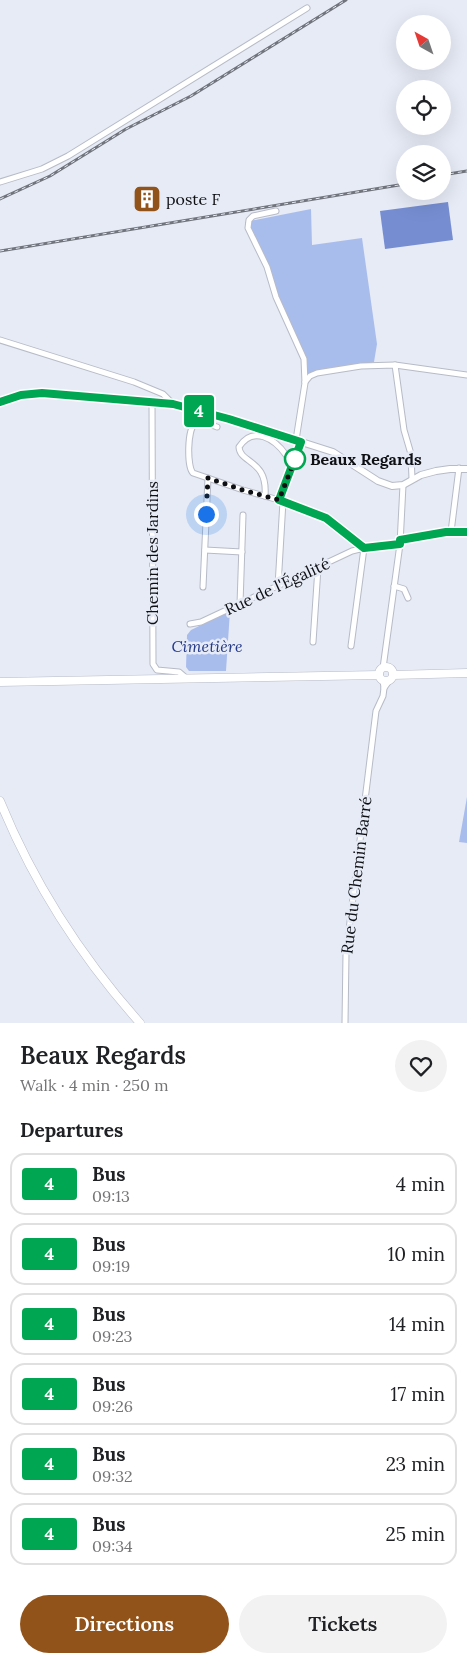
<!DOCTYPE html>
<meta charset="utf-8">
<style>
:root{--surface:#fff;--page:#f2f2f2;--text:#202124;--muted:#757577;--line:#e0e0e0;--accent:#92531a}
body{margin:0;font-family:Lora,serif;background:var(--page);color:var(--text);height:100vh;display:flex;flex-direction:column;font-size:19px;white-space:nowrap}
*{box-sizing:border-box;margin:0}
p{font-size:16px;color:var(--muted)}
.icon{flex:none;width:28px;height:28px;fill:none;stroke:currentColor;stroke-width:2;stroke-linecap:round;stroke-linejoin:round}
.map{position:relative;height:1023px;overflow:hidden}
.sheet{display:flex;flex-direction:column;background:var(--surface);flex:1}
.sheet>*{flex:none}
.badge{padding:0 10px;border-radius:4px;font-size:18px;line-height:32px}
.needle{width:32px;rotate:320deg}
.buttons{position:absolute;left:396px;top:15px;display:grid;gap:10px}
.buttons a{display:grid;place-items:center;width:55px;height:55px;border-radius:50%;background:var(--surface);box-shadow:0 5px 20px #0002;font-size:25px}
.you{position:absolute;width:25px;height:25px;margin:-12px;border:4px solid #fff;border-radius:50%;background:#1a73e8;box-shadow:0 0 0 8px #1a73e833}
.map>.badge{position:absolute;translate:-50% -50%;box-shadow:0 0 0 2px #fff}
h2{padding:0 20px;font-size:19px;line-height:45px}
.round{display:grid;place-items:center;flex:none;width:52px;height:52px;border-radius:26px;background:var(--page)}
.head{display:flex;align-items:center;justify-content:space-between;height:85px;padding:0 20px}
h1{font-size:24px;font-weight:600;line-height:38px}
.primary-button{display:flex;gap:10px;margin-top:auto;padding:10px 20px}
.primary-button a{flex:1;height:58px;border-radius:30px;background:var(--accent);color:#fff;font-size:20px;font-weight:600;line-height:58px;text-align:center}
.primary-button a+a{background:var(--page);color:var(--text)}
ul{padding:0;list-style:none}
li{display:flex;align-items:center;gap:15px;height:62px;margin:0 10px 8px;padding:0 10px;border:2px solid var(--line);border-radius:15px}
li div{flex:1}
li b{display:block;font-size:19px}
li em{font-style:normal}
li .badge{min-width:55px;font-weight:700;text-align:center}
.map>svg:first-child{display:block}
.green{fill:#a9bded}
.water{fill:#768ed1}
.lines{fill:none;stroke-linecap:round;stroke-linejoin:round}
.minor-casing{stroke:#b7bbc7;stroke-width:7}
.tertiary-casing{stroke:#b7bbc7;stroke-width:8}
.secondary-casing{stroke:#b7bbc7;stroke-width:9}
.primary-casing{stroke:#b7bbc7;stroke-width:9}
.minor{stroke:#fff;stroke-width:5}
.tertiary{stroke:#fff;stroke-width:6}
.secondary{stroke:#fff;stroke-width:8}
.primary{stroke:#fff;stroke-width:8}
.rail-casing{stroke:#71747c;stroke-width:3}
.rail{stroke:#e6ebf6;stroke-width:1;stroke-dasharray:4;stroke-linecap:butt}
.line-casing{stroke:#fff;stroke-width:11}
.line{stroke:#00a651;stroke-width:8}
.walk{stroke:#0e1014;stroke-width:5;stroke-dasharray:0 9}
.stop-dot{fill:#fff;stroke:#00a651;stroke-width:2.5}
.labels{text-anchor:middle;stroke-width:5;stroke-linejoin:round;paint-order:stroke}
.poi-label{font-size:16px;fill:#0e1014;stroke:#e6ebf6;text-anchor:start}
.stop-label{font-size:16px;font-weight:bold;fill:#0e1014;stroke:#e6ebf6;text-anchor:start}
.street-label{font-size:16px;fill:#0e1014;stroke:#e6ebf6}
.park-label{font-size:16px;font-style:italic;fill:#243988;stroke:#e6ebf6}
</style>
<div class="map">
<svg width="467" height="1023" viewBox="0 0 467 1023">
<rect width="100%" height="100%" fill="#e6ebf6"/>
<g class="green">
<polygon points="311,209 312,245 362,238 377,344 374,362 309,378 258,249 245,222"/>
<polygon points="230,611 226,671 189,671 186,667 187,635 191,630"/>
<polygon points="467,797 467,843 459,842"/>
</g>
<polygon class="water" points="448,202 453,240 385,249 380,211"/>
<g class="lines">
<defs>
<g id="minor">
<polyline points="0,182 42,169 68,156 307,8"/>
<polyline points="276,211 253,216 249,220 248,228 267,267 276,297 304,359 305,383 296,440"/>
<polyline points="0,340 134,382 163,394 173,404"/>
<polyline points="395,365 404,430 411,454 412,479"/>
<polyline points="305,382 310,376 317,373 361,366 395,365 467,375"/>
<polyline points="152,402 153,664 157,670 179,672 186,678"/>
<path d="M217,427C210,425 202,420 195,424C187,429 187,467 193,473L243,490L279,500L319,515L333,522L364,548L400,544"/>
<path d="M265,496C268,459 240,464 239,447C253,425 275,439 286,455"/>
<polyline points="279,500 301,442"/>
<polyline points="451,532 459,468"/>
<polyline points="400,540 446,532 467,532"/>
<polyline points="205,550 242,552"/>
<polyline points="278,586 283,501"/>
<polyline points="394,586 404,589 408,598"/>
<polyline points="203,587 208,478"/>
<polyline points="240,604 243,515"/>
<polyline points="190,624 201,622 352,551 364,548 351,646"/>
<polyline points="313,642 318,568"/>
<polyline points="383,668 400,544 403,485"/>
<polyline points="383,680 384,688 389,681"/>
<polyline points="345,1023 346,954 376,711 383,696 384,688"/>
</g>
<polyline id="tertiary" points="0,402 21,395 42,393 173,404 229,419 333,452 378,481 392,486 403,485 421,475 436,471 450,469 467,469"/>
<g id="secondary">
<circle cx="386" cy="674" r="7"/>
<polyline points="393,675 467,673"/>
<polyline points="0,682 379,675"/>
</g>
<path id="primary" d="M0,801C33,882 82,958 140,1023"/>
</defs>
<use href="#minor" class="minor-casing"/>
<use href="#tertiary" class="tertiary-casing"/>
<use href="#secondary" class="secondary-casing"/>
<use href="#primary" class="primary-casing"/>
<use href="#minor" class="minor"/>
<use href="#tertiary" class="tertiary"/>
<use href="#secondary" class="secondary"/>
<use href="#primary" class="primary"/>
<defs>
<g id="rail">
<polyline points="442,175 467,171"/>
<polyline points="0,199 50,176 126,129 191,96 346,0"/>
<polyline points="0,251 405,184"/>
</g>
</defs>
<use href="#rail" class="rail-casing"/>
<use href="#rail" class="rail"/>
</g>
<g class="lines">
<defs>
<polyline id="line" points="0,402 21,395 42,393 173,404 229,419 301,442 279,500 326,518 364,548 400,544 400,540 446,532 467,532"/>
</defs>
<use href="#line" class="line-casing"/>
<use href="#line" class="line"/>
<polyline class="walk" points="206,514 208,478 243,490 279,500 295,459"/>
</g>
<defs>
<symbol id="building-square" viewBox="-11 -11 22 22"><rect x="-9" y="-9" width="18" height="18" rx="4" fill="#92531a" stroke="#e6ebf6"/><path d="M-4-6H4V6H1V3H-1V6H-4ZM-2.5-4.3h1.7v1.8h-1.7ZM.8-4.3h1.7v1.8H.8ZM-2.5-1h1.7V.8h-1.7ZM.8-1h1.7V.8H.8Z" fill="#fff"/></symbol>
</defs>
<g fill-rule="evenodd">
<use href="#building-square" x="131" y="183" width="32" height="32"/>
</g>
<circle class="stop-dot" cx="295" cy="459" r="10"/>
<g class="labels">
<g class="poi-label">
<text x="166" y="205">poste F</text>
</g>
<g class="stop-label">
<text x="310" y="465">Beaux Regards</text>
</g>
<g class="street-label">
<text transform="translate(152 553) rotate(-90)" y="6">Chemin des Jardins</text>
<text transform="translate(277 586) rotate(-25)" y="6">Rue de l'Égalité</text>
<text transform="translate(356 875) rotate(-83)" y="6">Rue du Chemin Barré</text>
</g>
<g class="park-label">
<text x="207" y="652">Cimetière</text>
</g>
</g>
</svg>
<div class="buttons">
<a><svg class="needle" viewBox="-14 -14 28 28"><path d="M0-13l5 13h-10z" fill="#e53935"/><path d="M0 13l5-13h-10z" fill="#757577"/></svg></a>
<a><svg class="icon" aria-label="locate" viewBox="0 0 24 24"><circle cx="12" cy="12" r="6"/><path d="M12 2v4M12 18v4M2 12h4M18 12h4"/></svg></a>
<a><svg class="icon" aria-label="layers" viewBox="0 0 24 24"><path d="M12 4l9 5-9 5-9-5zM3 14l9 5 9-5"/></svg></a>
</div>
<div class="you" style="left:206px;top:514px"></div>
<b class="badge" style="left:199px;top:411px;background:#00a651;color:#fff">4</b>
</div>
<section class="sheet">
<div class="head"><div><h1>Beaux Regards</h1><p>Walk · 4 min · 250 m</p></div><a class="round"><svg class="icon" aria-label="heart" viewBox="0 0 24 24"><path d="M12 20l-8-8c-3-5 5-10 8-4 3-6 11-1 8 4z"/></svg></a></div>
<h2>Departures</h2>
<ul>
<li><span class="badge" style="background:#00a651;color:#fff">4</span><div><b>Bus</b><p>09:13</p></div><em>4 min</em></li>
<li><span class="badge" style="background:#00a651;color:#fff">4</span><div><b>Bus</b><p>09:19</p></div><em>10 min</em></li>
<li><span class="badge" style="background:#00a651;color:#fff">4</span><div><b>Bus</b><p>09:23</p></div><em>14 min</em></li>
<li><span class="badge" style="background:#00a651;color:#fff">4</span><div><b>Bus</b><p>09:26</p></div><em>17 min</em></li>
<li><span class="badge" style="background:#00a651;color:#fff">4</span><div><b>Bus</b><p>09:32</p></div><em>23 min</em></li>
<li><span class="badge" style="background:#00a651;color:#fff">4</span><div><b>Bus</b><p>09:34</p></div><em>25 min</em></li>
</ul>
<div class="primary-button"><a>Directions</a><a>Tickets</a></div>
</section>
